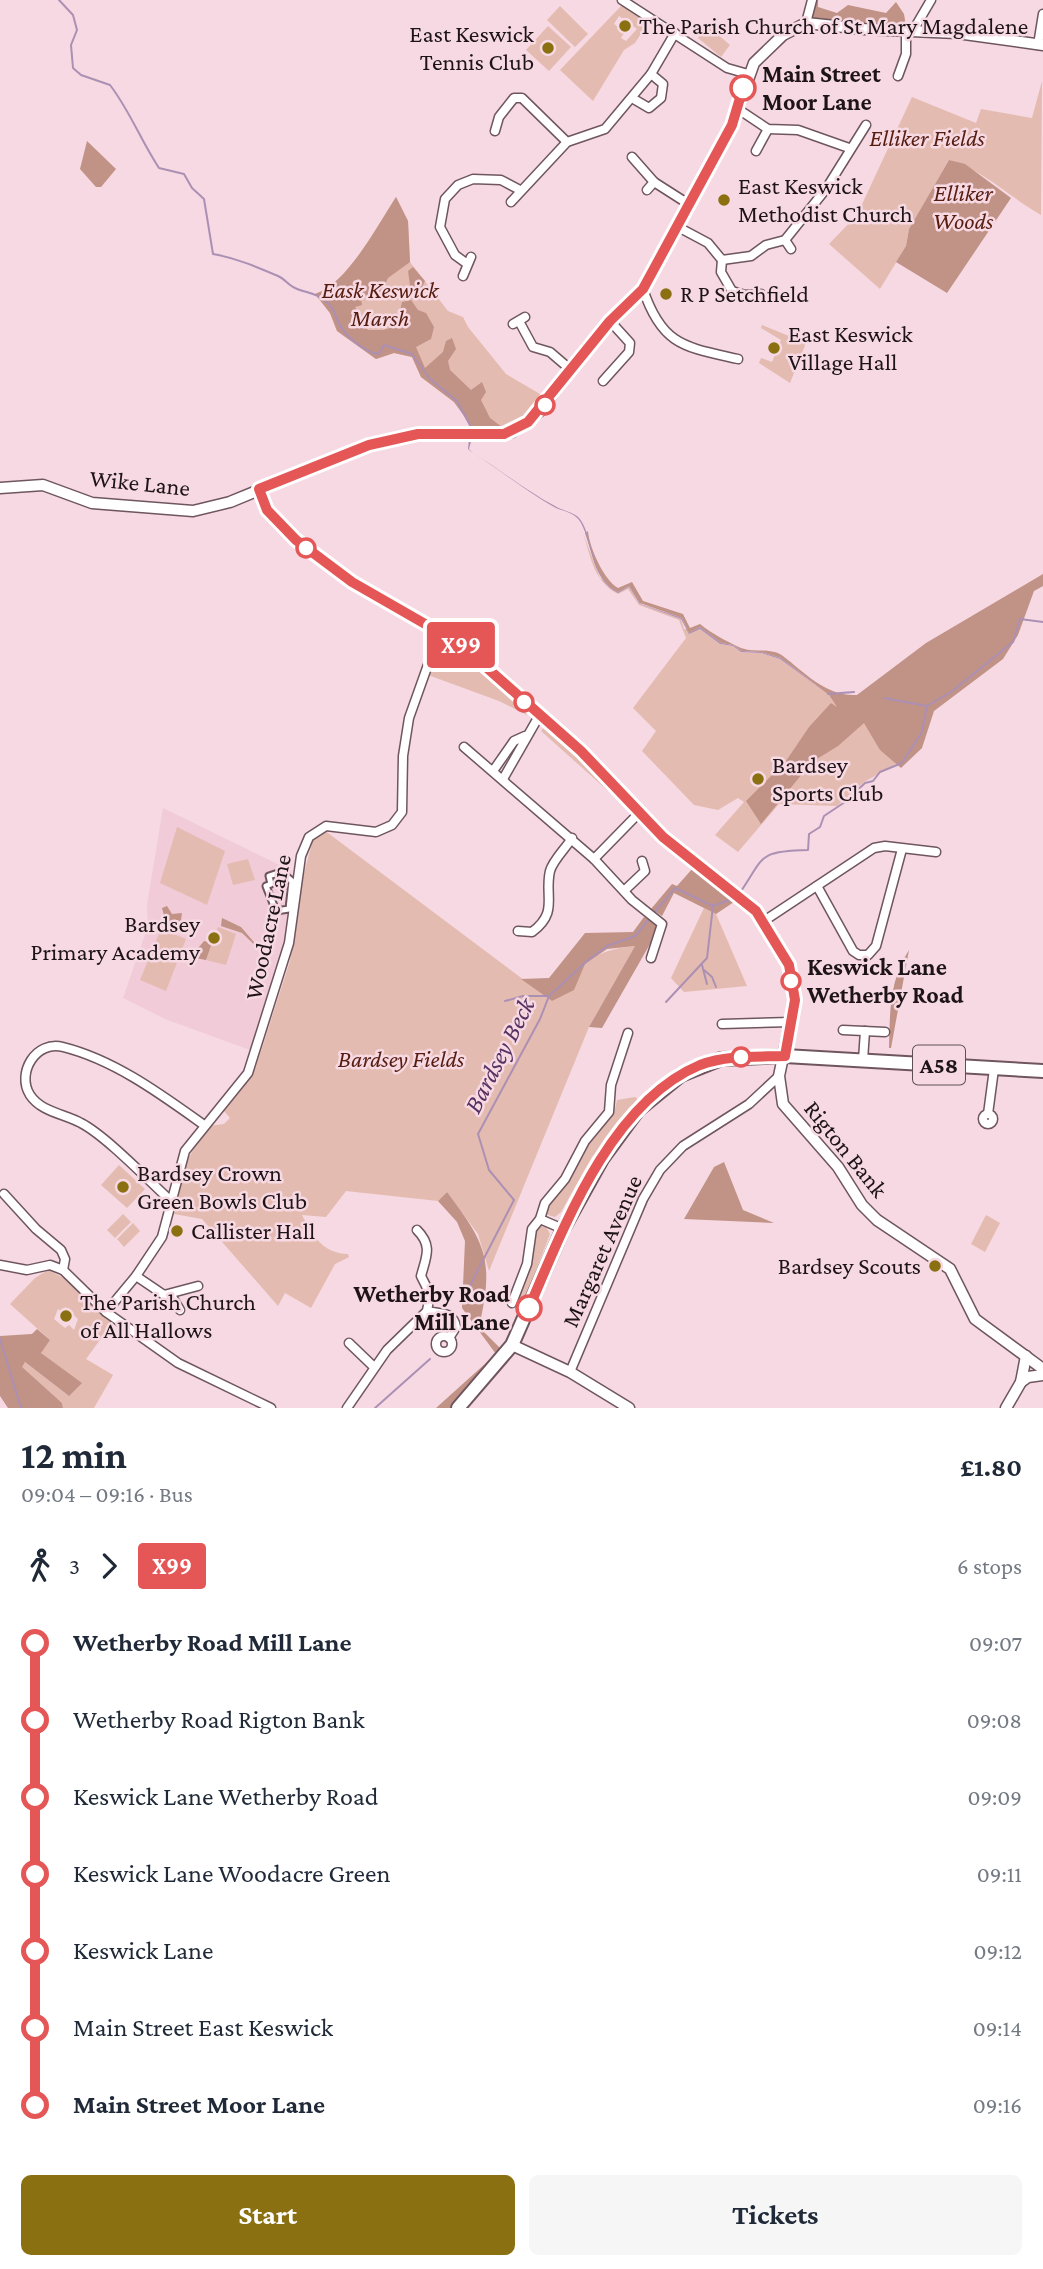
<!DOCTYPE html>
<meta charset="utf-8">
<style>
:root{--surface:#fff;--page:#f6f6f7;--text:#1f2937;--muted:#747a83;--accent:#8b7012}
body{margin:0;font-family:"Crimson Pro",serif;background:var(--page);color:var(--text);height:100vh;display:flex;flex-direction:column;font-size:26px;white-space:nowrap}
*{box-sizing:border-box;margin:0}
p{font-size:23px;color:var(--muted)}
.icon{flex:none;width:38px;height:38px;fill:none;stroke:currentColor;stroke-width:2;stroke-linecap:round;stroke-linejoin:round}
.map{position:relative;height:1408px;overflow:hidden}
.panel{display:flex;flex-direction:column;background:var(--surface);flex:1}
.panel>*{flex:none}
.badge{padding:0 14px;border-radius:5px;font-size:24px;line-height:46px}
.map>.badge{position:absolute;translate:-50% -50%;box-shadow:0 0 0 4px #fff}
.legs{display:flex;align-items:center;gap:10px;height:77px;padding:0 21px;font-size:23px}
.legs p{margin-inline-start:auto}
.overview{display:flex;align-items:center;justify-content:space-between;height:119px;padding:0 21px}
h1{font-size:38px;font-weight:700;line-height:52px}
.button{display:flex;gap:14px;margin-top:auto;padding:14px 21px}
.button a{flex:1;height:80px;border-radius:10px;background:var(--accent);color:#fff;font-size:28px;font-weight:700;line-height:80px;text-align:center}
.button a+a{background:var(--page);color:var(--text)}
ul{padding:0 21px;list-style:none}
li{display:flex;align-items:center;gap:24px;height:77px;font-size:26px}
li i{display:grid;place-items:center;width:10px;height:100%;margin:0 9px;background:currentColor}
li i::after{content:'';width:18px;height:18px;margin:-9px;border:5px solid;border-radius:50%;background:var(--surface)}
li p{margin-inline-start:auto}
li:first-child i{background:linear-gradient(#0000 50%,currentColor 0)}
li:last-child i{background:linear-gradient(currentColor 50%,#0000 0)}
.map>svg:first-child{display:block}
.built{fill:#f1cbd7}
.green{fill:#e4bbb1;fill-rule:evenodd}
.forest{fill:#c19286}
.water{fill:#ac90b4}
.lines{fill:none;stroke-linecap:round;stroke-linejoin:round}
.stream{stroke:#ac90b4;stroke-width:2}
.pedestrian-casing{stroke:#6f565e;stroke-width:9}
.minor-casing{stroke:#6f565e;stroke-width:11}
.tertiary-casing{stroke:#6f565e;stroke-width:13}
.primary-casing{stroke:#6f565e;stroke-width:16}
.pedestrian{stroke:#fff;stroke-width:5}
.minor{stroke:#fff;stroke-width:8}
.tertiary{stroke:#fff;stroke-width:10}
.primary{stroke:#fff;stroke-width:12}
.line-1-casing{stroke:#fff;stroke-width:16}
.line-1{stroke:#e55757;stroke-width:10}
.poi-dot{fill:#8b7012;stroke:#f6d9e2;stroke-width:2.5}
.stop-1-dot{fill:#fff;stroke:#e55757;stroke-width:3.5}
.labels{text-anchor:middle;stroke-width:5;stroke-linejoin:round;paint-order:stroke}
.shield{fill:#f6d9e2;stroke:#5f4f54;stroke-width:2}
.shield-label{font-size:23px;font-weight:bold;fill:#1e1417}
.poi-label{font-size:24px;fill:#1e1417;stroke:#f6d9e2;text-anchor:start}
.stop-label{font-size:24px;font-weight:bold;fill:#1e1417;stroke:#f6d9e2;text-anchor:start}
.park-label{font-size:24px;font-style:italic;fill:#561c0f;stroke:#f6d9e2}
.street-label{font-size:24px;fill:#1e1417;stroke:#f6d9e2}
.water-label{font-size:26px;font-style:italic;fill:#563161;stroke:#f6d9e2}
</style>
<div class="map">
<svg width="1043" height="1408" viewBox="0 0 1043 1408">
<rect width="100%" height="100%" fill="#f6d9e2"/>
<polygon class="built" points="163,808 292,871 283,951 250,1050 165,1019 123,998 148,926 147,905"/>
<g class="green">
<path d="M622,5L648,23L635,43L624,50L593,101L560,70ZM619,16L637,29L626,41L621,38L625,32L614,24Z"/>
<polygon points="560,6 588,34 575,47 547,20"/>
<polygon points="548,26 571,47 549,71 526,50"/>
<polygon points="708,26 730,45 721,57 698,38"/>
<path d="M1042,81L1041,215C1011,198 982,169 949,160L909,229L906,246L880,289L829,244L857,215L912,97L976,123L981,109L1032,118Z"/>
<path d="M396,197L408,221L410,262L448,311L463,317L468,327L506,374L540,394L541,398C522,429 505,435 470,428V424L454,402L421,377L412,357L394,353L376,359L337,331L330,313L315,294C348,283 377,226 396,197Z"/>
<polygon points="762,325 806,343 790,383 759,363 761,358 772,362 781,340 761,328"/>
<path d="M583,533L600,578L618,592L629,587L640,604L681,619L684,629H700L720,644L733,646L741,652L761,653L780,659L829,695L839,710L854,701L900,762L864,782L837,806L779,804L738,852L715,835L744,802L738,798L718,810L694,805L642,751L656,731L633,708L686,638L679,620L639,605L628,589L618,594C593,581 591,557 583,533Z"/>
<polygon points="444,640 458,647 527,709 527,715 499,701 428,675 438,645"/>
<polygon points="544,727 582,759 616,798 541,731"/>
<polygon points="177,827 225,851 207,905 160,883"/>
<path d="M324,830L552,1001C582,966 587,951 635,946L589,1027L489,1271L478,1234L447,1192L438,1201L346,1191L326,1217L302,1215C313,1236 322,1253 348,1254L349,1257L335,1264L311,1308L285,1293L278,1306L202,1219L174,1214C180,1180 186,1154 209,1126L224,1124L230,1118L224,1111L253,1072L261,1051L290,961L302,880L313,840Z"/>
<polygon points="248,859 255,880 233,885 227,864"/>
<polygon points="704,908 716,914 747,986 684,992 671,978"/>
<polygon points="218,927 236,934 226,965 206,960"/>
<polygon points="161,929 186,939 166,991 140,980"/>
<polygon points="635,1097 639,1100 592,1157 561,1212 555,1217 548,1215 545,1210 550,1202 593,1135 614,1113 617,1100"/>
<polygon points="119,1165 145,1189 127,1208 101,1185"/>
<polygon points="123,1214 131,1222 115,1238 107,1230"/>
<polygon points="986,1215 1000,1223 985,1252 971,1244"/>
<polygon points="133,1223 140,1231 124,1247 117,1239"/>
<polygon points="541,1226 546,1227 550,1234 520,1312 517,1311 517,1298 535,1231"/>
<path d="M48,1270L70,1281L113,1322L86,1359L113,1375L94,1408H63L62,1403L21,1367L25,1362L69,1396L41,1352L50,1340L10,1304L35,1278ZM65,1307L78,1319L74,1330L69,1325L65,1328L54,1319L58,1309L61,1311Z"/>
</g>
<g class="forest">
<polygon points="814,0 818,0 818,7 837,13 848,5 886,13 896,2 904,14 906,26 811,19"/>
<polygon points="87,141 116,169 101,187 96,187 80,169"/>
<polygon points="949,160 965,164 1011,198 947,293 896,262 906,246 909,229"/>
<path d="M396,197L408,221L410,262L388,278L381,293L361,298L362,305L355,307L368,330H383L397,326L402,302L411,300L418,310L426,313L434,327L431,339L416,347L425,368L443,352L446,341L452,338L456,349L448,361L450,370L471,390L482,382L486,392L481,400L490,418L506,430L489,432L470,428V424L454,402L421,377L412,357L394,353L376,359L337,331L330,313L315,294C348,283 377,226 396,197Z"/>
<polygon points="413,267 425,281 421,289 411,292 408,271"/>
<path d="M588,531C589,547 604,580 618,588L632,582L643,601L683,614L690,628L700,624C714,635 726,641 741,648C754,653 771,647 783,656C805,673 827,697 857,695L926,643L1043,574V586L1034,591L1018,635L1003,659L934,711L922,748L901,768L880,750L864,723L838,746L812,762L761,824L746,801L786,761L809,727L831,703L837,707L829,695L781,658L761,652L742,651L733,645L721,643L700,627L689,633L682,618L640,603L629,586L618,592C596,581 593,555 585,533Z"/>
<polygon points="693,868 737,900 716,914 674,893 662,916 651,909 672,884 677,886"/>
<polygon points="167,906 172,914 182,913 181,920 176,924 166,923 162,908"/>
<polygon points="644,917 656,924 658,930 602,1028 589,1027 635,946 607,949 585,964 574,990 552,1001 521,979 549,978 585,933 633,932"/>
<polygon points="222,918 241,927 264,954 242,933 221,926"/>
<polygon points="204,941 212,943 206,960 195,958 194,953"/>
<path d="M909,950L891,1048H889C890,1012 889,981 909,950Z"/>
<polygon points="724,1162 743,1210 774,1223 684,1219 714,1167"/>
<path d="M447,1192C487,1245 494,1261 479,1327L503,1351L450,1408H436L496,1354L462,1308L465,1241L457,1222L438,1201Z"/>
<polygon points="37,1329 50,1340 41,1353 82,1383 69,1396 25,1362 22,1367 62,1403 63,1408 8,1408 0,1396 0,1336 32,1334"/>
</g>
<path class="water" d="M469,438H472L469,449L473,453C501,470 526,491 555,506C564,512 576,511 582,522C595,546 591,578 618,592L629,586L641,604L682,618L689,633L700,627L721,643L733,645L742,651L761,652L781,658L829,695L780,659L761,653L741,652L733,646L720,644L700,629L689,634L681,619L640,604L629,587L618,593C591,579 594,548 581,523C575,512 564,512 554,507C526,491 500,470 473,453L468,449Z"/>
<g class="lines">
<g class="stream">
<path d="M59,0L73,15L77,30L71,45L73,68L81,75L110,85C130,111 141,141 159,168L184,174L192,188L204,199L213,254C236,258 257,267 278,276C285,279 288,285 295,288C305,293 315,292 324,300C334,307 334,312 338,322C344,335 365,353 379,354L384,345L412,354L429,378L457,401L472,429"/>
<polyline points="828,694 854,692"/>
<polyline points="884,698 927,706 951,692 1013,642 1020,619 1043,622"/>
<path d="M739,894C765,857 756,851 808,850L809,834L820,827L824,816L845,802L865,783L873,781L880,772L902,763L922,732L927,706"/>
<polyline points="653,914 675,888 713,906 735,898"/>
<polyline points="702,965 707,984"/>
<polyline points="704,970 712,977 716,987"/>
<polyline points="505,1001 523,996 549,996"/>
<polyline points="666,1002 707,958 713,906"/>
<polyline points="464,1297 514,1200 489,1170 478,1134 540,1019 549,996 586,962 607,946 635,936 650,918"/>
<polyline points="0,1339 21,1408"/>
<polyline points="375,1408 430,1359"/>
</g>
<defs>
<polygon id="pedestrian" points="281,872 292,881 289,909 276,911 266,886 271,884 269,876"/>
<g id="minor">
<polyline points="622,0 727,68 748,74"/>
<polyline points="806,23 812,0"/>
<polyline points="914,29 931,0"/>
<polyline points="1038,45 1043,14"/>
<polyline points="898,76 906,54 906,29"/>
<polyline points="632,98 649,108 661,98 663,84 651,74"/>
<polyline points="738,109 768,129 798,130 849,148"/>
<polyline points="495,131 499,117 514,98 522,98 567,142"/>
<polyline points="756,151 768,129"/>
<polyline points="632,157 654,182 690,205"/>
<polyline points="647,190 654,182"/>
<polyline points="511,202 567,142 605,129 651,74 675,33"/>
<polyline points="678,227 708,243 722,260 751,256 766,245 785,240 826,189 866,125"/>
<polyline points="785,240 791,249"/>
<polyline points="722,260 721,272 732,291 745,295 761,294"/>
<polyline points="466,263 455,255 440,227 445,199 458,185 473,179 501,180 520,190"/>
<polyline points="463,276 471,257"/>
<path d="M643,289C662,346 685,347 738,359"/>
<polyline points="520,323 533,347 550,352 571,370"/>
<polyline points="513,324 525,317"/>
<polyline points="603,381 629,352 630,343 610,321"/>
<polyline points="464,747 594,859 639,813"/>
<polyline points="493,771 514,741 525,736"/>
<polyline points="503,779 539,716"/>
<polyline points="594,859 632,900 662,924 651,958"/>
<polyline points="817,886 853,951 859,955 868,955 876,946 902,849"/>
<polyline points="625,890 645,871 642,861"/>
<polyline points="764,921 874,848 885,846 936,852"/>
<path d="M518,931L532,932C559,912 544,896 550,871C553,860 566,848 572,838"/>
<polyline points="722,1024 791,1022"/>
<polyline points="843,1030 885,1032"/>
<polyline points="863,1060 865,1031"/>
<circle cx="988" cy="1119" r="5"/>
<polyline points="988,1114 994,1069"/>
<polyline points="4,1194 36,1229 61,1250 65,1259 63,1270"/>
<path d="M171,1201C148,1180 106,1136 81,1123C65,1114 41,1112 30,1095C16,1073 36,1040 63,1047C115,1060 162,1095 204,1125"/>
<polyline points="540,1219 563,1229"/>
<polyline points="0,1265 27,1270 50,1265 63,1270 106,1312 178,1363 271,1408"/>
<polyline points="136,1276 164,1295 198,1286"/>
<polyline points="171,1295 180,1310"/>
<polyline points="512,1303 527,1264 532,1229 540,1219 545,1203 565,1179 585,1141 609,1112 611,1085 628,1033"/>
<path d="M427,1311C440,1314 453,1311 456,1327L449,1338"/>
<polyline points="106,1312 136,1276 162,1237 185,1151 248,1073 289,943 301,856 309,837 326,826 376,832 392,825 402,812 403,756 409,718 440,631"/>
<circle cx="444" cy="1344" r="8"/>
<polyline points="349,1343 374,1367"/>
<polyline points="570,1372 643,1199 660,1170 683,1146 749,1104 779,1076"/>
<path d="M347,1408L387,1350L427,1311L430,1294L421,1276C426,1257 433,1246 417,1230"/>
</g>
<g id="tertiary">
<polyline points="0,488 43,485 92,503 193,511 230,502 369,445 418,434 496,435 512,432 540,411 588,346 643,289 732,125 754,63 783,35 806,23 864,29 957,33 1043,45"/>
<polyline points="259,489 267,510 296,540 352,582 460,644 581,751 663,837 756,911 789,965 795,1000 779,1076 783,1104 838,1167 862,1205 877,1220 950,1269 975,1319 1043,1369"/>
<polyline points="512,1345 570,1372 629,1408"/>
<polyline points="1021,1382 1028,1377 1043,1375"/>
<polyline points="1006,1408 1021,1382 1026,1356"/>
</g>
<polyline id="primary" points="458,1408 512,1345 563,1229 602,1159 638,1110 681,1075 721,1059 785,1056 1043,1071"/>
</defs>
<use href="#pedestrian" class="pedestrian-casing"/>
<use href="#minor" class="minor-casing"/>
<use href="#tertiary" class="tertiary-casing"/>
<use href="#primary" class="primary-casing"/>
<use href="#pedestrian" class="pedestrian"/>
<use href="#minor" class="minor"/>
<use href="#tertiary" class="tertiary"/>
<use href="#primary" class="primary"/>
</g>
<g class="lines">
<defs>
<path id="line-1" d="M529,1308C564,1226 611,1102 700,1065C727,1055 756,1057 785,1056L795,1000L789,965L756,911L663,837L581,751L460,644L352,582L296,540L267,510L259,489L369,445L418,434H504L528,422L610,321L643,289L732,125L743,88"/>
</defs>
<use href="#line-1" class="line-1-casing"/>
<use href="#line-1" class="line-1"/>
</g>
<g class="poi-dot">
<circle cx="625" cy="26" r="7"/>
<circle cx="548" cy="48" r="7"/>
<circle cx="724" cy="200" r="7"/>
<circle cx="666" cy="294" r="7"/>
<circle cx="774" cy="348" r="7"/>
<circle cx="758" cy="779" r="7"/>
<circle cx="214" cy="938" r="7"/>
<circle cx="123" cy="1187" r="7"/>
<circle cx="177" cy="1231" r="7"/>
<circle cx="935" cy="1266" r="7"/>
<circle cx="66" cy="1316" r="7"/>
</g>
<g class="stop-1-dot">
<circle cx="743" cy="88" r="12"/>
<circle cx="545" cy="405" r="9"/>
<circle cx="306" cy="548" r="9"/>
<circle cx="524" cy="702" r="9"/>
<circle cx="791" cy="981" r="9"/>
<circle cx="741" cy="1057" r="9"/>
<circle cx="529" cy="1308" r="12"/>
</g>
<g class="labels">
<rect class="shield" x="913" y="1045.5" width="52" height="39" rx="5"/>
<g class="shield-label">
<text x="939" y="1073">A58</text>
</g>
<g class="poi-label">
<text x="639" y="34">The Parish Church of St Mary Magdalene</text>
<text x="534" y="42" text-anchor="end">East Keswick<tspan x="534" dy="28">Tennis Club</tspan></text>
<text x="738" y="194">East Keswick<tspan x="738" dy="28">Methodist Church</tspan></text>
<text x="680" y="302">R P Setchfield</text>
<text x="788" y="342">East Keswick<tspan x="788" dy="28">Village Hall</tspan></text>
<text x="772" y="773">Bardsey<tspan x="772" dy="28">Sports Club</tspan></text>
<text x="200" y="932" text-anchor="end">Bardsey<tspan x="200" dy="28">Primary Academy</tspan></text>
<text x="137" y="1181">Bardsey Crown<tspan x="137" dy="28">Green Bowls Club</tspan></text>
<text x="191" y="1239">Callister Hall</text>
<text x="921" y="1274" text-anchor="end">Bardsey Scouts</text>
<text x="80" y="1310">The Parish Church<tspan x="80" dy="28">of All Hallows</tspan></text>
</g>
<g class="stop-label">
<text x="762" y="82">Main Street<tspan x="762" dy="28">Moor Lane</tspan></text>
<text x="807" y="975">Keswick Lane<tspan x="807" dy="28">Wetherby Road</tspan></text>
<text x="510" y="1302" text-anchor="end">Wetherby Road<tspan x="510" dy="28">Mill Lane</tspan></text>
</g>
<g class="park-label">
<text x="927" y="146">Elliker Fields</text>
<text x="963" y="201">Elliker<tspan x="963" dy="28">Woods</tspan></text>
<text x="380" y="298">Eask Keswick<tspan x="380" dy="28">Marsh</tspan></text>
<text x="401" y="1067">Bardsey Fields</text>
</g>
<g class="street-label">
<text transform="translate(140 483) rotate(6)" y="8">Wike Lane</text>
<text transform="translate(268 927) rotate(-78)" y="8">Woodacre Lane</text>
<text transform="translate(846 1149) rotate(51)" y="8">Rigton Bank</text>
<text transform="translate(602 1251) rotate(-66)" y="8">Margaret Avenue</text>
</g>
<g class="water-label">
<text transform="translate(499 1055) rotate(-63)" y="9">Bardsey Beck</text>
</g>
</g>
</svg>
<b class="badge" style="left:461px;top:645px;background:#e55757;color:#fff">X99</b>
</div>
<section class="panel">
<div class="overview"><div><h1>12 min</h1><p>09:04 – 09:16 · Bus</p></div><b>£1.80</b></div>
<div class="legs"><svg class="icon" aria-label="walk" viewBox="0 0 24 24"><circle cx="13" cy="4" r="2"/><path d="M13 8l-2 6 4 7M11 14l-3 7M7 12l3-4h3l4 4"/></svg>3<svg class="icon" aria-label="forward" viewBox="0 0 24 24"><path d="M9 5l7 7-7 7"/></svg><b class="badge" style="background:#e55757;color:#fff">X99</b><p>6 stops</p></div>
<ul>
<li><i style="color:#e55757"></i><b>Wetherby Road Mill Lane</b><p>09:07</p></li>
<li><i style="color:#e55757"></i><span>Wetherby Road Rigton Bank</span><p>09:08</p></li>
<li><i style="color:#e55757"></i><span>Keswick Lane Wetherby Road</span><p>09:09</p></li>
<li><i style="color:#e55757"></i><span>Keswick Lane Woodacre Green</span><p>09:11</p></li>
<li><i style="color:#e55757"></i><span>Keswick Lane</span><p>09:12</p></li>
<li><i style="color:#e55757"></i><span>Main Street East Keswick</span><p>09:14</p></li>
<li><i style="color:#e55757"></i><b>Main Street Moor Lane</b><p>09:16</p></li>
</ul>
<div class="button"><a>Start</a><a>Tickets</a></div>
</section>
